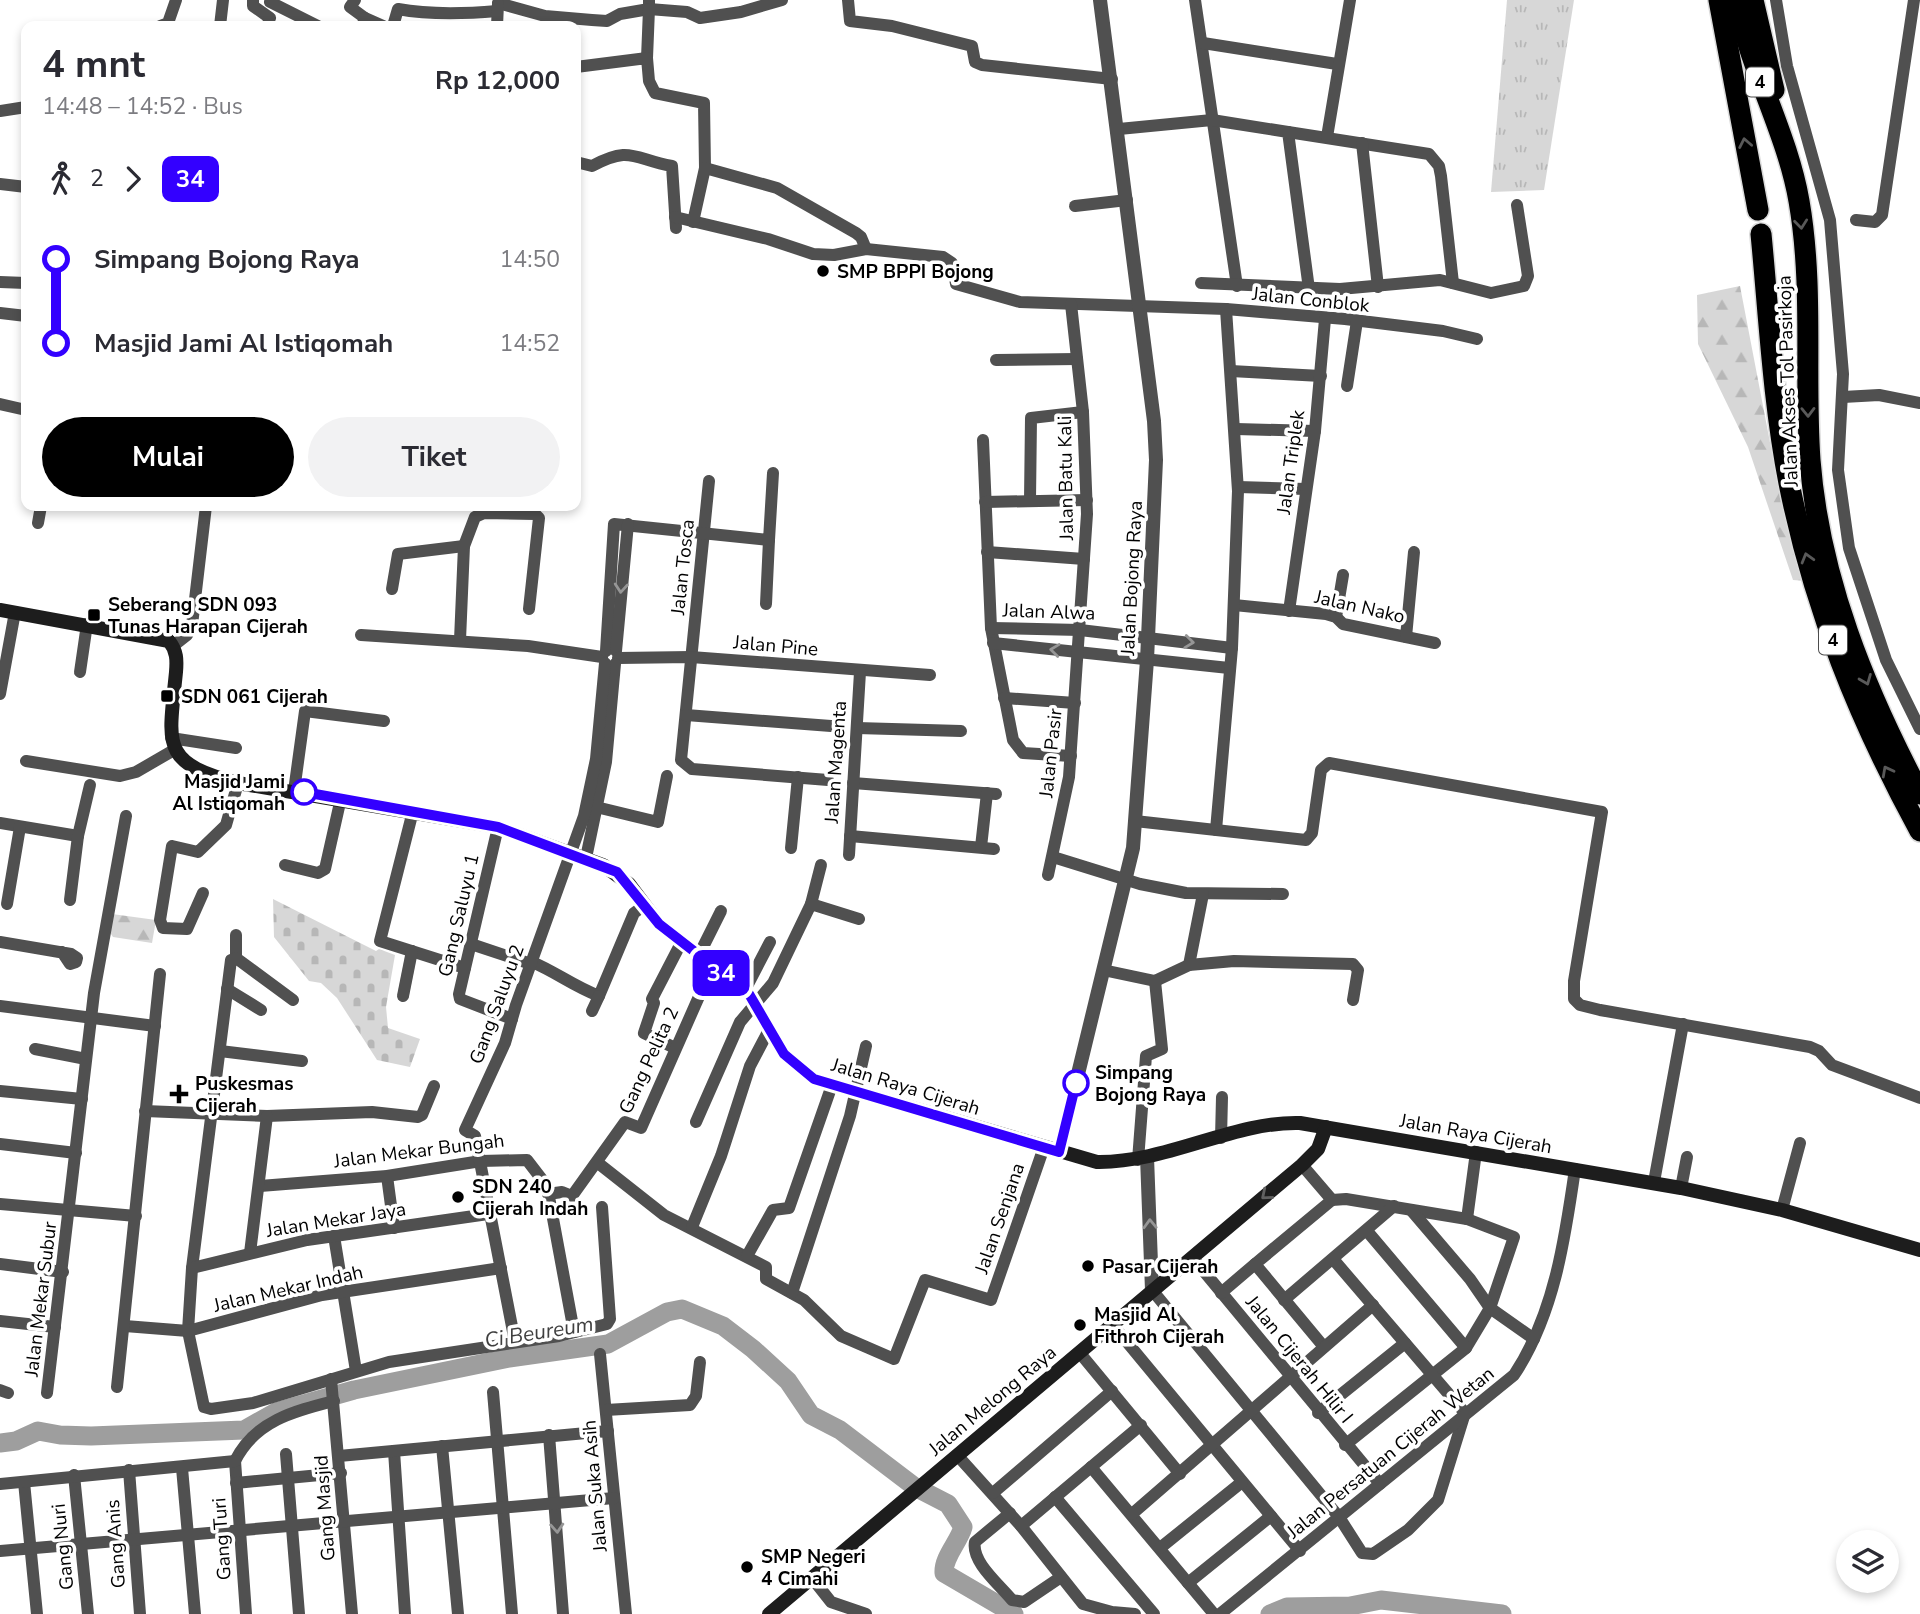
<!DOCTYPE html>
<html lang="id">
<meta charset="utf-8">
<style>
:root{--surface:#fff;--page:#f2f2f3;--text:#2b2b33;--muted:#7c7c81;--accent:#000}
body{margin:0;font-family:"Nunito Sans",sans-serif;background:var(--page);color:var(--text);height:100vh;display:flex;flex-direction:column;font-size:26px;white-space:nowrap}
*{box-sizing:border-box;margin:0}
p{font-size:23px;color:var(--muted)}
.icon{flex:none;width:38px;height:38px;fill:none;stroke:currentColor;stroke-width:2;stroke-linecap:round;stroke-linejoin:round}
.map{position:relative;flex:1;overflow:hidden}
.details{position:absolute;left:21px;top:21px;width:560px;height:490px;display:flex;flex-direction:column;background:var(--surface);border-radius:14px;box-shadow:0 4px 10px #0003}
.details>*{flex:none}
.badge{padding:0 14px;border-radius:10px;font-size:24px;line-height:46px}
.buttons{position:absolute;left:1836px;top:1530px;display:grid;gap:14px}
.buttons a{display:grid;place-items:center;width:63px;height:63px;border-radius:50%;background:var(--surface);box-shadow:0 4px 10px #0003;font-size:35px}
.map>.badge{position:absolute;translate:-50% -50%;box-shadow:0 0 0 4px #fff}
.legs{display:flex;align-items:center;gap:10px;height:77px;padding:0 21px;font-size:23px}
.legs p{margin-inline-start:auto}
.summary{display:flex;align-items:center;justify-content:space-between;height:119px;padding:0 21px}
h1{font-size:38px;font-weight:700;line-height:52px}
.button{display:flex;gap:14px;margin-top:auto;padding:14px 21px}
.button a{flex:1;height:80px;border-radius:42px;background:var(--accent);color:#fff;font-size:28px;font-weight:700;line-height:80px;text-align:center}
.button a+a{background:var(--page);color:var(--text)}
ul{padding:0 21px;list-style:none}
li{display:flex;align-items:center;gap:24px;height:84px;font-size:26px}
li i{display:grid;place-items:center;width:10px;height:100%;margin:0 9px;background:currentColor}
li i::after{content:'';width:18px;height:18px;margin:-9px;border:5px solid;border-radius:50%;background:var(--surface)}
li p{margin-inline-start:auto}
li:first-child i{background:linear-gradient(#0000 50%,currentColor 0)}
li:last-child i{background:linear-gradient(currentColor 50%,#0000 0)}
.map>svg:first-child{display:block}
.grass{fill:url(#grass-tufts)}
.forest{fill:url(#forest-firs)}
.cemetery{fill:url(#cemetery-stones)}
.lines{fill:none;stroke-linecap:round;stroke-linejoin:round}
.river{stroke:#9e9e9e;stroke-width:19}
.motorway-casing{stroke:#dbdbdb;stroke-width:24}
.minor{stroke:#505050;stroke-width:12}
.tertiary{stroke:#505050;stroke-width:14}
.secondary{stroke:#1d1d1d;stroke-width:14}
.motorway{stroke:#000;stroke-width:21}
.oneway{stroke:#595959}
.oneway2{stroke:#969696}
.oneway3{stroke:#616161}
.line-1-casing{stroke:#fff;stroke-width:16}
.line-1{stroke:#30f;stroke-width:10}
.poi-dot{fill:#000;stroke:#fff;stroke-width:2.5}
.stop-1-dot{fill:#fff;stroke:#30f;stroke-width:3.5}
.labels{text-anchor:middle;stroke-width:7;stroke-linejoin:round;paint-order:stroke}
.shield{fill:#fff;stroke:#4c4c4c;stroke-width:2}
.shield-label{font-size:18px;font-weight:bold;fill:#000}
.poi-label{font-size:19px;font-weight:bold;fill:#000;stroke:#fff;text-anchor:start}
.street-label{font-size:19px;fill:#000;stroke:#fff}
.stop-label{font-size:19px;font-weight:bold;fill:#000;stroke:#fff;text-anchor:end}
.water-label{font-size:21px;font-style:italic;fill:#3f3f3f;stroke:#fff}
</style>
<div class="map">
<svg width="1920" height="1614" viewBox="0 0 1920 1614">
<defs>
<pattern id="grass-tufts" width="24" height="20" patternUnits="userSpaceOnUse" patternTransform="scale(1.75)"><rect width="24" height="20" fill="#d7d7d7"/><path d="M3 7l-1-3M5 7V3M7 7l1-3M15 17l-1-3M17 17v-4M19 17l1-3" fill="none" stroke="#b7b7b7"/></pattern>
<pattern id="forest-firs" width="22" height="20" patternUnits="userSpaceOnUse" patternTransform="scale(1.75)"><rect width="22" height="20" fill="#d7d7d7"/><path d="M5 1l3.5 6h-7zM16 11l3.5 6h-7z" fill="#b7b7b7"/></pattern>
<pattern id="cemetery-stones" width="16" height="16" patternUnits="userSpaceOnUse" patternTransform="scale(1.75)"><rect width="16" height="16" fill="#d7d7d7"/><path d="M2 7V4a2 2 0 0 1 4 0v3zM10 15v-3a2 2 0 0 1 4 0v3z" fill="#b7b7b7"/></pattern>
</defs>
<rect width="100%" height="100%" fill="#fff"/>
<polygon class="grass" points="1507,0 1574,0 1544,190 1491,192"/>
<g class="forest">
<polygon points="1740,286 1773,458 1806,581 1793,580 1748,447 1698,344 1697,295"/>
<polygon points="112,914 156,920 152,943 113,937 109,931"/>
</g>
<polygon class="cemetery" points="273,899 376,951 379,949 395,955 386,1007 388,1028 420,1039 410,1067 377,1060 337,998 321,983 309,981 274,937"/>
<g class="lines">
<g class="river">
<path d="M0,1443L16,1441L38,1431L60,1435L91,1436L244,1430L276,1412L354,1390L509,1358L608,1344L667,1312L682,1309L723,1326L753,1349L788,1381L811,1415L840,1430L915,1487L948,1504L963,1527C959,1542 943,1557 944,1573L1014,1614"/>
<polyline points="1270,1614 1287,1607 1350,1606 1381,1600 1502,1614"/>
</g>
<defs>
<g id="motorway">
<polyline points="1719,0 1758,210"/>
<path d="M1737,0C1750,70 1787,132 1799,201C1814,287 1804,374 1810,460C1819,578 1865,690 1920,794"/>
<polyline points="1753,0 1774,90"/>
<path d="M1761,234C1769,316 1773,401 1789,483C1814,608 1859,719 1920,831"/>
</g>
</defs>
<use href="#motorway" class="motorway-casing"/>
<g class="minor">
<polyline points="253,0 253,6 270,18 267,26"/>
<polyline points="355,0 350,7 365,18 362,26"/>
<polyline points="848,0 850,21 892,26 972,46 975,62 982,65 1112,79"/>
<polyline points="1195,0 1237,286"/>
<polyline points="1776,0 1787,66 1830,220 1843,374 1838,470 1849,548 1886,660 1920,729"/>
<polyline points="270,2 318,26"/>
<polyline points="498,3 545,16 592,20 607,21 620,14 649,9 649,0"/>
<polyline points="365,18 383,26"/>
<polyline points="160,26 168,23 176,0"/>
<polyline points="220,26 223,0"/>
<path d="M393,26L398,9C430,15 463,14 497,11"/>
<polyline points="497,26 498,4"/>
<polyline points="1203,43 1337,64"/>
<polyline points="647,58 649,9 687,12 700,18 741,12 782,0"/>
<polyline points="576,67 647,58 649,81 655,93 704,103 705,168"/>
<polyline points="0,111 26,107"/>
<polyline points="1119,129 1212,120 1288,132 1309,289"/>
<polyline points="1288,132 1429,154 1439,166 1441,176 1453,283"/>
<polyline points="1327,137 1350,0"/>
<polyline points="1362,143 1378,287"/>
<path d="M576,162L592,166C631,145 633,159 672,166L676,228"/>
<polyline points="0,184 26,187"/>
<polyline points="1075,206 1127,200"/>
<polyline points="675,217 768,239 813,254 834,255 866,249 943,257 952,263 956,284 1020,302 1226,309 1345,319 1443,331 1477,339"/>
<polyline points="1856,220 1875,222 1882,215 1914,0"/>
<polyline points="693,222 705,168 777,188 856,233 861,237 866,249"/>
<polyline points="0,282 26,283"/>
<polyline points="1201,283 1340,289 1440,280 1491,293 1524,286 1528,276 1517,205"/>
<polyline points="0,313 26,316"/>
<polyline points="996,360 1077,359"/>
<polyline points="1231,371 1321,376"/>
<polyline points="1347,386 1357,321"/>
<polyline points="1843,397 1879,395 1920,403"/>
<polyline points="0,404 26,410"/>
<polyline points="1236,429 1315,431"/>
<polyline points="983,440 991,628 1013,740 1023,753 1071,756"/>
<polyline points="709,481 681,760 692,769 828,780"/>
<polyline points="1238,487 1306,489"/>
<polyline points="1030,500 1031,418 1083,412"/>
<polyline points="985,502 1087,500"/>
<polyline points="38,523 41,506"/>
<polyline points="987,552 1084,559"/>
<polyline points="392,589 398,554 464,546"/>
<polyline points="766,604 769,540"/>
<polyline points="1234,605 1326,614 1336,617 1343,624 1435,643"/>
<polyline points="1289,611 1315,431 1325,319"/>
<polyline points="1336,617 1343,575"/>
<polyline points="991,628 1080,630 1232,648"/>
<polyline points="361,635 528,646 602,657"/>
<polyline points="1406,637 1414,552"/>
<polyline points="460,640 464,546 475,517 484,513 535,514 539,518 529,609"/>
<polyline points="993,643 1229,668"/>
<polyline points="173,646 187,635 192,625 206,506"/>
<polyline points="606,651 614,524 769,540 773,473"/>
<polyline points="616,651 628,524"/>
<polyline points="618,658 691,657 930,675"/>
<polyline points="80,672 87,624"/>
<polyline points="0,694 15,612"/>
<polyline points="1004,698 1075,703"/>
<polyline points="686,715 831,726"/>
<polyline points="857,728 961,731"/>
<polyline points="171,738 236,748"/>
<polyline points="26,761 120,776 136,772 174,750"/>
<polyline points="853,783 996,794"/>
<polyline points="294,791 305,711 384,721"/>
<polyline points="592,806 658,822 667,776"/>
<polyline points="413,811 380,941 465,968"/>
<polyline points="1135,821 1306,840 1312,833 1321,770 1329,763 1602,812 1574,981 1574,999 1580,1005 1600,1010 1810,1047 1819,1051 1832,1065 1920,1098"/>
<polyline points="0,823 78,836"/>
<polyline points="498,827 459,994 460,999 512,1019"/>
<polyline points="1216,830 1232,648 1238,491 1226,309"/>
<polyline points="850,836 994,849"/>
<polyline points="981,847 987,793"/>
<polyline points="791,848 798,777"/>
<polyline points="849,855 860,672"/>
<polyline points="1053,857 1140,884 1186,893 1283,894"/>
<polyline points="586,858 606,762 615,664"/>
<polyline points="285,865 318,873 325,869 341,798"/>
<polyline points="1048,875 1069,777 1087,514 1083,412 1071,304"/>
<polyline points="203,893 187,929 163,928 160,920 172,846 198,852 226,825 238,783"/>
<polyline points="70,900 78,836 90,785"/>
<polyline points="7,904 20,827"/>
<polyline points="811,904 821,865"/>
<polyline points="0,942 71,954 77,958 76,962 70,964 62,952"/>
<polyline points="471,944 531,964"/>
<polyline points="698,957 721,911"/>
<polyline points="236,958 236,935"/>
<path d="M532,962C556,972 573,986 599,996L634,913L645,905"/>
<polyline points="1189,965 1203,894"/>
<polyline points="1103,970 1155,981 1189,965 1234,961 1353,964 1358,970 1353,1000"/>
<polyline points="227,989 261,1010"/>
<polyline points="745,990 770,942"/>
<polyline points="403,996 412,951"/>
<polyline points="293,1000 236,958 231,960 192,1268 188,1331 204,1407 211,1409 253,1403 389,1362 559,1336 607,1324 610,1319 602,1207"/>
<polyline points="0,1006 155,1026"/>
<polyline points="592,1011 599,996"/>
<polyline points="675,1048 644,1033 654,1003 652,999 681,943"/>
<polyline points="35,1049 86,1059"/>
<polyline points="220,1051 302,1061"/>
<polyline points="0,1091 82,1099"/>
<polyline points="145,1111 267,1116 372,1112 418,1117 422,1115 434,1086"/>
<polyline points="696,1122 740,1022 773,983 811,904 859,919"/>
<polyline points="1221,1138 1222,1097"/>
<polyline points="0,1144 76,1153"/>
<polyline points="1138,1160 1146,1056 1162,1049 1155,981"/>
<polyline points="598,1163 664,1215 766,1267 766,1279 804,1300 841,1336 894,1359 925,1280 991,1300 1044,1147"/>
<polyline points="1302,1165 1332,1200 1255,1264 1324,1347"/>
<polyline points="387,1176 394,1228"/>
<polyline points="1654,1182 1683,1024"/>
<polyline points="260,1186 387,1176 481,1161 527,1160 547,1186 574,1332"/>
<polyline points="1681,1188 1687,1157"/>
<polyline points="548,1194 562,1192 572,1196 625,1122 641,1128 712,967"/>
<polyline points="1332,1200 1346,1199 1467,1219 1514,1237 1490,1308 1466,1348 1345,1445"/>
<polyline points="0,1204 136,1216"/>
<polyline points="1411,1210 1470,1279 1490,1308 1534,1339"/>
<polyline points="1782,1210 1800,1143"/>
<polyline points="1467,1219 1476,1152"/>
<polyline points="692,1227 721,1156 750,1066 770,1028"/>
<polyline points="1367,1231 1466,1348"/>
<polyline points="334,1236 356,1371"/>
<polyline points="250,1253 267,1116"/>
<polyline points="747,1256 773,1210 789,1208 832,1085"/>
<polyline points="1192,1257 1380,1484"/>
<polyline points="0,1264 63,1272"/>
<polyline points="192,1268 307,1240 488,1214"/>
<polyline points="1152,1290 1339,1517 1362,1553 1373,1554 1408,1530 1438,1500 1465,1413 1333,1259"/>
<polyline points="792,1293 850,1116 866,1046"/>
<polyline points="1221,1293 1255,1264"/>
<polyline points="1284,1300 1394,1206"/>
<polyline points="0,1321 55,1327"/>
<polyline points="1112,1324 1300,1551"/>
<polyline points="125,1326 188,1331 322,1295 501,1268"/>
<polyline points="515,1342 475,1136 465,1130 505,1043 516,1005 584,816 596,759 605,663"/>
<polyline points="1079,1352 1180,1474"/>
<polyline points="600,1354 626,1614"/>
<polyline points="331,1379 352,1614"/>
<polyline points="117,1387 160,974"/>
<polyline points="0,1390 8,1393"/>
<polyline points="493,1392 512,1614"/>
<polyline points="47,1393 94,993 126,816"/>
<polyline points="606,1410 690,1405 696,1396 700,1362"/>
<polyline points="1318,1413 1405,1343"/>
<polyline points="549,1435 563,1614"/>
<polyline points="442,1446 458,1614"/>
<polyline points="394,1451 405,1614"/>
<polyline points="286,1454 299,1614"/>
<polyline points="957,1455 1021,1526 1083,1604 1112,1612 1135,1614"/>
<polyline points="339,1456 608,1431"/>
<polyline points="235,1461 246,1614"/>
<path d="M235,1461C255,1421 294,1411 334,1401"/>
<polyline points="1091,1467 1214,1614"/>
<polyline points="182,1468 195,1614"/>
<polyline points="129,1470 140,1614"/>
<polyline points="74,1475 88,1614"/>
<polyline points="24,1482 37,1614"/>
<polyline points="236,1483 341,1473"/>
<polyline points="0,1484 235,1461"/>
<polyline points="993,1493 1112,1391"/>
<polyline points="1055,1497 1154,1614"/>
<path d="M1010,1513L975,1542C971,1562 1000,1585 1012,1600L1024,1602L1061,1577"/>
<polyline points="1132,1514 1373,1305"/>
<polyline points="1021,1526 1141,1425"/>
<polyline points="1160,1548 1242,1482"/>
<polyline points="0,1551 614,1498"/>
<polyline points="812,1578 831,1602 866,1614"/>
<polyline points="1188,1583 1271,1516"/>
<path d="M1220,1614L1514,1375C1554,1315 1565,1239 1575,1169"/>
</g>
<g class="tertiary">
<polyline points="1059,1152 1133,848 1147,660 1156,460 1154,421 1100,0"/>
<polyline points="1147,1157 1152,1290"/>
</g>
<g class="secondary">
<path d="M0,610L169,641C177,651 177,660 176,672C169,744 159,763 238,783L498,827L603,865L629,884L659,924L749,994L784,1054L814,1079L1097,1162C1167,1163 1234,1121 1300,1123L1681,1188L1782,1210L1920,1250"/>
<polyline points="769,1614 1302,1165 1318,1149 1326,1127"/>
</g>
<use href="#motorway" class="motorway"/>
</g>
<defs><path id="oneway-chevron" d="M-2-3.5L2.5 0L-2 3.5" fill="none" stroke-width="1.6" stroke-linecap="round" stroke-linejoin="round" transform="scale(1.75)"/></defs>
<g class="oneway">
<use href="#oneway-chevron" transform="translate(1745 143) rotate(-101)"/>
<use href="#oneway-chevron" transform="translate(1801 224) rotate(84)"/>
<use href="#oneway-chevron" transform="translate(1808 412) rotate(89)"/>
<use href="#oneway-chevron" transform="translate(1807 558) rotate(-106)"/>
<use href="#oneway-chevron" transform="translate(1866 680) rotate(68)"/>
<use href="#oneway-chevron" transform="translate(1887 771) rotate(-118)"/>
</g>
<g class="oneway2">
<use href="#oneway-chevron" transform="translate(621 588) rotate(95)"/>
<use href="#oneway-chevron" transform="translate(1189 642) rotate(7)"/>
<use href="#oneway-chevron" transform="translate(1055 650) rotate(-173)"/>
<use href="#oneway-chevron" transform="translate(1150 1224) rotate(-92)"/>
<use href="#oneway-chevron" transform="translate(557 1528) rotate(86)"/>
</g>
<use class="oneway3" href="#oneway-chevron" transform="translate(1266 1195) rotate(140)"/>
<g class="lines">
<defs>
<polyline id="line-1" points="304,792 498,827 617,872 659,924 749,994 784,1054 814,1079 1059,1152 1076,1083"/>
</defs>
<use href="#line-1" class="line-1-casing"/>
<use href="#line-1" class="line-1"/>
</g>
<g class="poi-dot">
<circle cx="823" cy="271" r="7"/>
<rect x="87" y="608" width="14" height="14" rx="3.5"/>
<rect x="160" y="689" width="14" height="14" rx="3.5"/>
<path d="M175.5 1083.5h7v7h7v7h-7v7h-7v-7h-7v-7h7z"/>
<circle cx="458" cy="1197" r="7"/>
<circle cx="1088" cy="1266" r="7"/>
<circle cx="1080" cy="1325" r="7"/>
<circle cx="747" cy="1567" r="7"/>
</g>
<g class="stop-1-dot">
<circle cx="304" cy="792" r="12"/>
<circle cx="1076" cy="1083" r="12"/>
</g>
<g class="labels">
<g class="shield">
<rect x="1746" y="67.5" width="28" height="29" rx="5"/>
<rect x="1819" y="625.5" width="28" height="29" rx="5"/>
</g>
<g class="shield-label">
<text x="1760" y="88">4</text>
<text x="1833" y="646">4</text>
</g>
<g class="poi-label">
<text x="837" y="278">SMP BPPI Bojong</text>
<text x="108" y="611">Seberang SDN 093<tspan x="108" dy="22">Tunas Harapan Cijerah</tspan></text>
<text x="181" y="703">SDN 061 Cijerah</text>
<text x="195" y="1090">Puskesmas<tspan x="195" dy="22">Cijerah</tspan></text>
<text x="472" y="1193">SDN 240<tspan x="472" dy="22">Cijerah Indah</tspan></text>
<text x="1102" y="1273">Pasar Cijerah</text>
<text x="1094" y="1321">Masjid Al<tspan x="1094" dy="22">Fithroh Cijerah</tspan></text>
<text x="761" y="1563">SMP Negeri<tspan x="761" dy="22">4 Cimahi</tspan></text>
</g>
<g class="street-label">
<text transform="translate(1311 299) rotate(6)" y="7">Jalan Conblok</text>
<text transform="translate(1787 381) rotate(-92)" y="7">Jalan Akses Tol Pasirkoja</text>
<text transform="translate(1290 462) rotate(-82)" y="7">Jalan Triplek</text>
<text transform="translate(1065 478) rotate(-91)" y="7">Jalan Batu Kali</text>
<text transform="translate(682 567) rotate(-84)" y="7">Jalan Tosca</text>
<text transform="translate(1131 578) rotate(-87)" y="7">Jalan Bojong Raya</text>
<text transform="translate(1360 606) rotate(13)" y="7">Jalan Nako</text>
<text transform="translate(1049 611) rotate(2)" y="7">Jalan Alwa</text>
<text transform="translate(776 645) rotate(5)" y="7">Jalan Pine</text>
<text transform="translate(1050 753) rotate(-84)" y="7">Jalan Pasir</text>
<text transform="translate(835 762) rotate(-86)" y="7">Jalan Magenta</text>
<text transform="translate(458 915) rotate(-77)" y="7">Gang Saluyu 1</text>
<text transform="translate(496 1004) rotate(-70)" y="7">Gang Saluyu 2</text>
<text transform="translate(648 1060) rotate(-65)" y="7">Gang Pelita 2</text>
<text transform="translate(906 1086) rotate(17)" y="7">Jalan Raya Cijerah</text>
<text transform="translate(1476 1133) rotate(10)" y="7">Jalan Raya Cijerah</text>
<text transform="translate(419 1150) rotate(-7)" y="7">Jalan Mekar Bungah</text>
<text transform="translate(999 1218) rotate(-71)" y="7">Jalan Senjana</text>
<text transform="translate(336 1219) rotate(-9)" y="7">Jalan Mekar Jaya</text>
<text transform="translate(288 1288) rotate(-13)" y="7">Jalan Mekar Indah</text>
<text transform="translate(40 1299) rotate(-83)" y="7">Jalan Mekar Subur</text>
<text transform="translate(1300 1359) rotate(51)" y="7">Jalan Cijerah Hilir I</text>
<text transform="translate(992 1400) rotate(-40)" y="7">Jalan Melong Raya</text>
<text transform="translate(1390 1452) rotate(-39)" y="7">Jalan Persatuan Cijerah Wetan</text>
<text transform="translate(594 1486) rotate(-95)" y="7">Jalan Suka Asih</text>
<text transform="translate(324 1508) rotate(-94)" y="7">Gang Masjid</text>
<text transform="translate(221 1539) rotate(-94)" y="7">Gang Turi</text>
<text transform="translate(115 1544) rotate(-94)" y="7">Gang Anis</text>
<text transform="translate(62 1547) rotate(-96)" y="7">Gang Nuri</text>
</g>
<g class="stop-label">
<text x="285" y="788">Masjid Jami<tspan x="285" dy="22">Al Istiqomah</tspan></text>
<text x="1095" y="1079" text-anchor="start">Simpang<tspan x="1095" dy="22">Bojong Raya</tspan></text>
</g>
<g class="water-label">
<text transform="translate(539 1332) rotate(-9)" y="7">Ci Beureum</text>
</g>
</g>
</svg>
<div class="buttons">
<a><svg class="icon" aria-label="layers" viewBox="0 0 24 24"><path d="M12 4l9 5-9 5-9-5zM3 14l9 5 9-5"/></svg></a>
</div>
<b class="badge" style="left:721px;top:973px;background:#30f;color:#fff">34</b>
<section class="details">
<div class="summary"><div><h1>4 mnt</h1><p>14:48 – 14:52 · Bus</p></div><b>Rp 12,000</b></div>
<div class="legs"><svg class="icon" aria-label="walk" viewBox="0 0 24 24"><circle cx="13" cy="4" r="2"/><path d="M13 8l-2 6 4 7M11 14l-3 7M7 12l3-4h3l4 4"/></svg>2<svg class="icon" aria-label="forward" viewBox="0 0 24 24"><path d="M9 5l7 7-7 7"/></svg><b class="badge" style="background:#30f;color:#fff">34</b></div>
<ul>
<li><i style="color:#30f"></i><b>Simpang Bojong Raya</b><p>14:50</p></li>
<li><i style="color:#30f"></i><b>Masjid Jami Al Istiqomah</b><p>14:52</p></li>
</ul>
<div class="button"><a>Mulai</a><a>Tiket</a></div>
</section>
</div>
